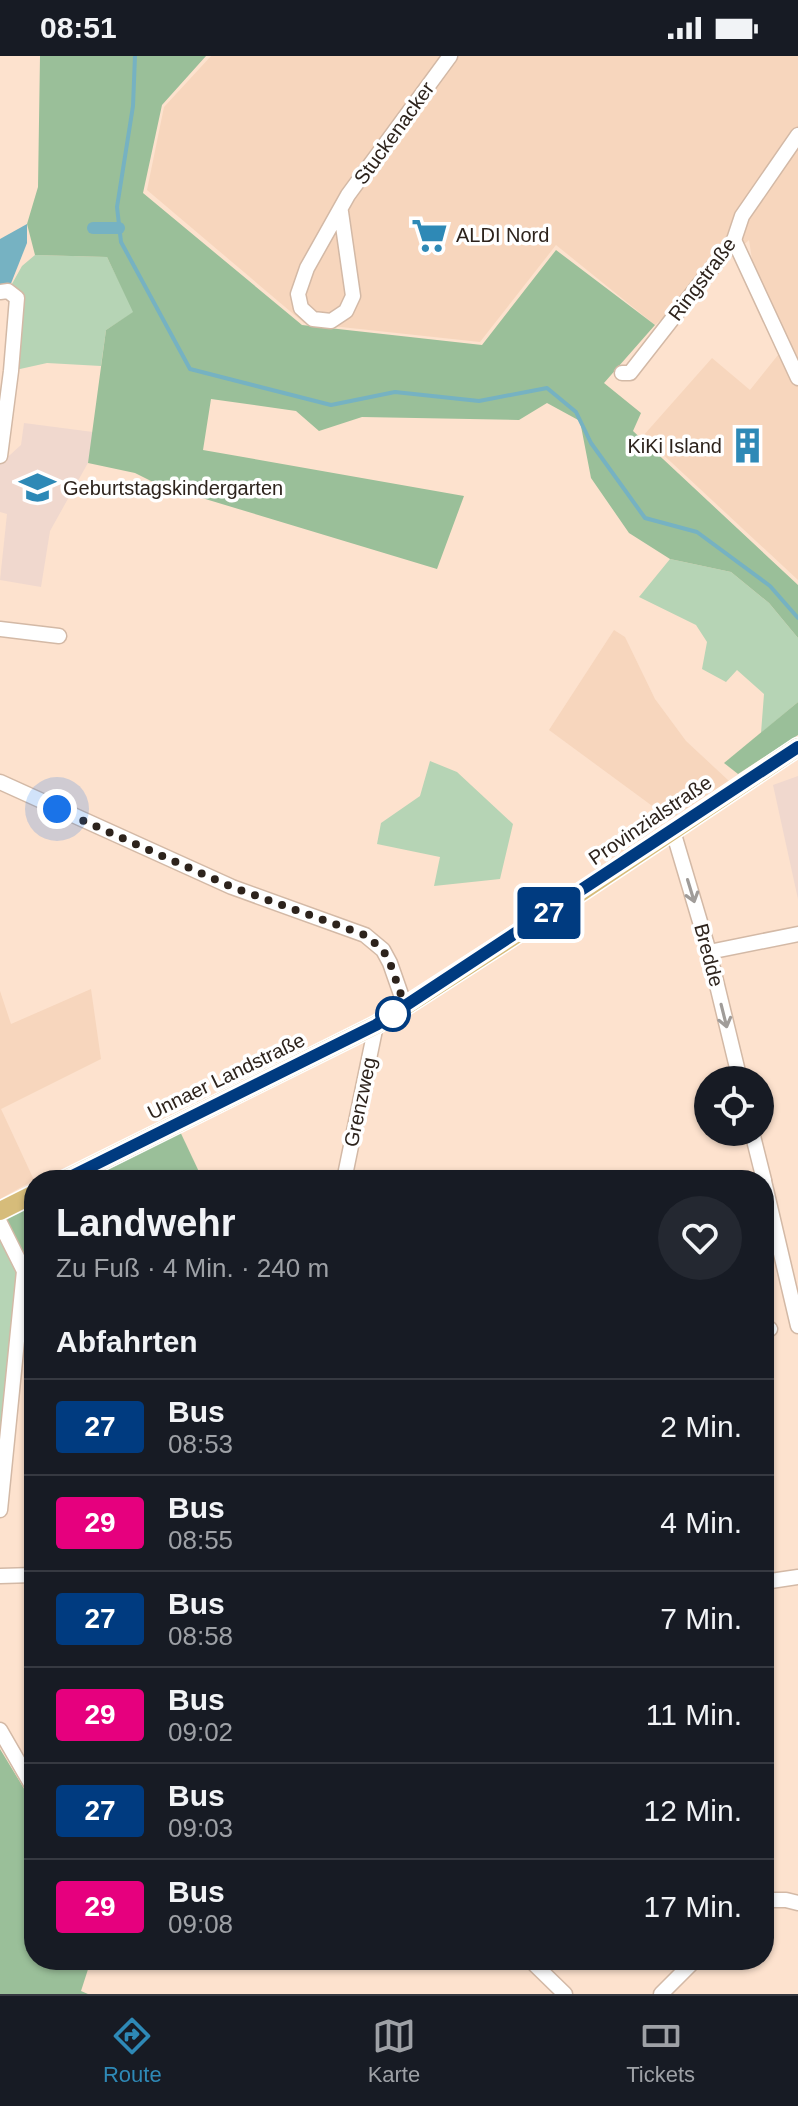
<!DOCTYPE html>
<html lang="de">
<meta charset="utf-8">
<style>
:root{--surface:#171b24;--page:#242831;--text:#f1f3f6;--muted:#9ea1a6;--line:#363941;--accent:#2e89b6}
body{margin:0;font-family:Helvetica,sans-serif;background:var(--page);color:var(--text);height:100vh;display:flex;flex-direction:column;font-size:30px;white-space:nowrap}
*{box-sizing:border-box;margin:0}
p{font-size:26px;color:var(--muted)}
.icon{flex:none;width:44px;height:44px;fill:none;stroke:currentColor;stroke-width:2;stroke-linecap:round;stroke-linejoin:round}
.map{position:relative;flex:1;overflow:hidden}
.sheet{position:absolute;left:24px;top:1114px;width:750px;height:800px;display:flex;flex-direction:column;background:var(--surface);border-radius:32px;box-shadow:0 2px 6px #0004}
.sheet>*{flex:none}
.badge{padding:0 16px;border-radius:6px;font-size:28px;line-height:52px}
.controls{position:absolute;left:694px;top:1010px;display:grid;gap:16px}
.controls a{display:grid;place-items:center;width:80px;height:80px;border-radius:50%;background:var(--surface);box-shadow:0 2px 6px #0004;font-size:40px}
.you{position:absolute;width:40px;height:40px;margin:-20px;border:6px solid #fff;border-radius:50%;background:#1a73e8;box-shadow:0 0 0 12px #1a73e833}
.map>.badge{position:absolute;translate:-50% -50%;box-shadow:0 0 0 4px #fff}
h2{padding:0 32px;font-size:30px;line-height:72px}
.round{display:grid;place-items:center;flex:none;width:84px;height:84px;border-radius:42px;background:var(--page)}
.headline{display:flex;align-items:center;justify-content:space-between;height:136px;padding:0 32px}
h1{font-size:38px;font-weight:700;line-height:60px}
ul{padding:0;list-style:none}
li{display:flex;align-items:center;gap:24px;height:96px;padding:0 32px;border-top:2px solid var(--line)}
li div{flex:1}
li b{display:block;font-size:30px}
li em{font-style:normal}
li .badge{min-width:88px;font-weight:700;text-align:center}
.status{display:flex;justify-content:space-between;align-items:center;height:56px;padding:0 40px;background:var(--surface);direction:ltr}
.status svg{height:22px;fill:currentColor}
.dock{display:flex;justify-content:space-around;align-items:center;height:112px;border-top:2px solid var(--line);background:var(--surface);font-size:22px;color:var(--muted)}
.dock a{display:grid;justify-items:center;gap:4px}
.dock .selected{color:var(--accent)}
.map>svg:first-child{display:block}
.built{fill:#f7d6bd}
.education{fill:#f0d8ce}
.green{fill:#b6d4b5}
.forest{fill:#9abf99}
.water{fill:#76b2c2}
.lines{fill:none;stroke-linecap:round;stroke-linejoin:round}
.stream{stroke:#76b2c2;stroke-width:4}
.canal{stroke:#76b2c2;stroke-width:12}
.minor-casing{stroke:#d3b9a6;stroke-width:17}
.major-casing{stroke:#fff;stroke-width:21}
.minor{stroke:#fff;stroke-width:14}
.major{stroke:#d6bc7a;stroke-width:18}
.oneway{stroke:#a09c99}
.line-casing{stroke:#fff;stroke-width:18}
.line{stroke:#003b80;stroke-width:12}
.walk{stroke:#2d231c;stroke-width:8;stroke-dasharray:0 14.4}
.stop-dot{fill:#fff;stroke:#003b80;stroke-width:4}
.labels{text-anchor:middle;stroke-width:7;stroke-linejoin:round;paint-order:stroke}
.street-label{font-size:20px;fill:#2d231c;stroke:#fff}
.poi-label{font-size:20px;fill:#2d231c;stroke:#fff;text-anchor:start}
</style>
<div class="status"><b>08:51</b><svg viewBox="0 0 49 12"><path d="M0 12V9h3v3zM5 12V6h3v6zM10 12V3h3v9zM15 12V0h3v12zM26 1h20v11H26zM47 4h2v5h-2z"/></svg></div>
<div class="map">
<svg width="798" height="1938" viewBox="0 0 798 1938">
<rect width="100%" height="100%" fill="#fde2ce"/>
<g class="built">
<polygon points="211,0 798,0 798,524 643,380 712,302 750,334 790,284 775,262 753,210 749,184 655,269 556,189 480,286 304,267 147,134 164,51"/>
<polygon points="614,574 625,581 655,643 686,685 729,725 670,763 549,674"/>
<polygon points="91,933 101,1003 1,1053 34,1124 0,1143 0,935 11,968"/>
</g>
<g class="education">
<polygon points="24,367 93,376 89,405 50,475 41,531 0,524 7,458 0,456 0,408 21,389"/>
<polygon points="798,720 798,843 773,729"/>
</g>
<g class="green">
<polygon points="35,199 107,201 134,256 106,274 101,310 47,307 11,315 17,242 8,235 22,210"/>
<polygon points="670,503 731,516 769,547 798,582 798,646 761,677 764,638 737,614 726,626 702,613 707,586 696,569 639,541"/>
<polygon points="430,705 457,716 513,768 500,823 434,830 440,801 377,788 381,767 420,740"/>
<polygon points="0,1167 24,1215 22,1237 34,1237 34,1263 20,1261 0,1454"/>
</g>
<g class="forest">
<polygon points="40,0 206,0 162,49 143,137 302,269 482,289 556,194 655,269 604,327 641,357 633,375 798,529 798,582 769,547 731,516 670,503 629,477 591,422 580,365 547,347 519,364 362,361 319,375 296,355 211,343 203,394 464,440 437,513 159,429 135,417 88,407 106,274 133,256 107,201 35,199 27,168 38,131"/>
<polygon points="798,646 798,679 738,718 724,707"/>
<polygon points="177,1069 201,1120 201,1124 64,1124"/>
<polygon points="34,1138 34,1237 21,1237 24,1215 0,1155"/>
<polygon points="0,1693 34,1749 34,1904 91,1904 81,1935 88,1938 0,1938"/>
</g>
<polygon class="water" points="27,168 27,187 8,235 0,236 0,183"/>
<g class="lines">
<polyline class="stream" points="135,0 133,50 117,151 121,186 190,313 331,349 395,336 479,345 547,332 576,356 591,387 645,462 697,476 770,530 798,562"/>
<polyline class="canal" points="93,172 119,172"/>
<defs>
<g id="minor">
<polyline points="341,156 353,240 346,255 331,265 313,263 301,252 298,238 307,212 348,139 450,0"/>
<polyline points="734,184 798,322"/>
<polyline points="0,236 8,235 17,242 11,315 0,400"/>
<polyline points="622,317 630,317 734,184 742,160 798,79"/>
<polyline points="0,573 59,580"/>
<polyline points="0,726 232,831 365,879 383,894 390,907 405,950"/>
<polyline points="673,775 709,896 740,1024"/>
<polyline points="709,896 798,878"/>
<polyline points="752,1076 764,1124"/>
<polyline points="344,1124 376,969"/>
<polyline points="764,1125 798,1270"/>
<polyline points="0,1167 24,1215 0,1454"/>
<polyline points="764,1274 770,1273"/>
<polyline points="0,1520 34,1519"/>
<polyline points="764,1526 798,1521"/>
<polyline points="0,1674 34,1733"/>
<polyline points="764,1844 786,1844 798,1847"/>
<polyline points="530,1904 565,1938"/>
<polyline points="661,1938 695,1904"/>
</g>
<g id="major">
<polyline points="64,1124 376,969 571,843 798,691"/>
<polyline points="0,1155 34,1138"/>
</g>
</defs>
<use href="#minor" class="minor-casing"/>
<use href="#major" class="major-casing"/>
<use href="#minor" class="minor"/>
<use href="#major" class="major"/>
</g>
<defs><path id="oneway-shaft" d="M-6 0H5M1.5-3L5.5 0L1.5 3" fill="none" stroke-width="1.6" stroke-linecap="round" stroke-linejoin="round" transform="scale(2)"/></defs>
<g class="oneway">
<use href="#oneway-shaft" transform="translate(691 835) rotate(73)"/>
<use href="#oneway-shaft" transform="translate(724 960) rotate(76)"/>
</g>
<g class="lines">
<defs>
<polyline id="line" points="64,1124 376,969 798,691"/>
</defs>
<use href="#line" class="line-casing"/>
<use href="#line" class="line"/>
<polyline class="walk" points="57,753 232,831 365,879 383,894 390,907 405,950 393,958"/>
</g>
<defs>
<symbol id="supermarket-bare" viewBox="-9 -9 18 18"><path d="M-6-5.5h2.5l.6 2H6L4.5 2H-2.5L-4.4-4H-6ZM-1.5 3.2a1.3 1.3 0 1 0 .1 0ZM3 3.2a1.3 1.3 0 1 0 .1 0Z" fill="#2e89b6" stroke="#fff" stroke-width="2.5" paint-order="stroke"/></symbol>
<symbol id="building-bare" viewBox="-9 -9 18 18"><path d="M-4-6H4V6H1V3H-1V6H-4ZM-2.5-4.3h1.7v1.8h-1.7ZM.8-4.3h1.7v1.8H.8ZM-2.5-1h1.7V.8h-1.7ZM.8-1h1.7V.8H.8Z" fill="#2e89b6" stroke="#fff" stroke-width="2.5" paint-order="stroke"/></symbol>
<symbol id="school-bare" viewBox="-9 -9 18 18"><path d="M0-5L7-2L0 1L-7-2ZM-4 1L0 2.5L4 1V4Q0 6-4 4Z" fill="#2e89b6" stroke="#fff" stroke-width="2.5" paint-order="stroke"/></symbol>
</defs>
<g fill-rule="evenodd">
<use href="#supermarket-bare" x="404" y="154" width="51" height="51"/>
<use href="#building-bare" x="722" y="364" width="51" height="51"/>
<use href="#school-bare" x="12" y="406" width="51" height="51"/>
</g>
<circle class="stop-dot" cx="393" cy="958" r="16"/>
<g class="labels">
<g class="street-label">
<text transform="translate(394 77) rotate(-54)" y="7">Stuckenacker</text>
<text transform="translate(702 223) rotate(-53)" y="7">Ringstraße</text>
<text transform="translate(650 764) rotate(-34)" y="7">Provinzialstraße</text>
<text transform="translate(709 899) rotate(75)" y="7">Bredde</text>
<text transform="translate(226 1020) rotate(-26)" y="7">Unnaer Landstraße</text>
<text transform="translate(360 1046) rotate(-78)" y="7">Grenzweg</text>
</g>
<g class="poi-label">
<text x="456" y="186">ALDI Nord</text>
<text x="722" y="397" text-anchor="end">KiKi Island</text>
<text x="63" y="439">Geburtstagskindergarten</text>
</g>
</g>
</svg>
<div class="controls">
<a><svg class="icon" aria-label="locate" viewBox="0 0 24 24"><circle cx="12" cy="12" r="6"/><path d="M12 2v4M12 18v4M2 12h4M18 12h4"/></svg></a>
</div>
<div class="you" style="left:57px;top:753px"></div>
<b class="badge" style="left:549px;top:857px;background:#003b80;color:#fff">27</b>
<section class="sheet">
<div class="headline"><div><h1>Landwehr</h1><p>Zu Fuß · 4 Min. · 240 m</p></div><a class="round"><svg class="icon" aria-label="heart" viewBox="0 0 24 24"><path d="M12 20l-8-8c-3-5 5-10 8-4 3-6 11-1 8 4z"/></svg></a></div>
<h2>Abfahrten</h2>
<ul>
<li><span class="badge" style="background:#003b80;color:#fff">27</span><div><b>Bus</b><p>08:53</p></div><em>2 Min.</em></li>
<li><span class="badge" style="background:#e6007e;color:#fff">29</span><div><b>Bus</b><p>08:55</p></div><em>4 Min.</em></li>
<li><span class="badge" style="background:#003b80;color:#fff">27</span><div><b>Bus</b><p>08:58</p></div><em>7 Min.</em></li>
<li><span class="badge" style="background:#e6007e;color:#fff">29</span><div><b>Bus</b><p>09:02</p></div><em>11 Min.</em></li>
<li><span class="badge" style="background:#003b80;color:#fff">27</span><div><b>Bus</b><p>09:03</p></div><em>12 Min.</em></li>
<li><span class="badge" style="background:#e6007e;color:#fff">29</span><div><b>Bus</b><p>09:08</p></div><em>17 Min.</em></li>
</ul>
</section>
</div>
<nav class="dock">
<a class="selected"><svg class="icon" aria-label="directions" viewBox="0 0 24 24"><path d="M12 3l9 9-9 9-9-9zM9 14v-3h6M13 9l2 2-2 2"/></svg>Route</a>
<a><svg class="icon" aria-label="map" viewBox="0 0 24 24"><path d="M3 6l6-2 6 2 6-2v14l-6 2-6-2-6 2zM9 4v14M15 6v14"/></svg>Karte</a>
<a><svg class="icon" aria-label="tickets" viewBox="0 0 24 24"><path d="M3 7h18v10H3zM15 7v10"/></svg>Tickets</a>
</nav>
